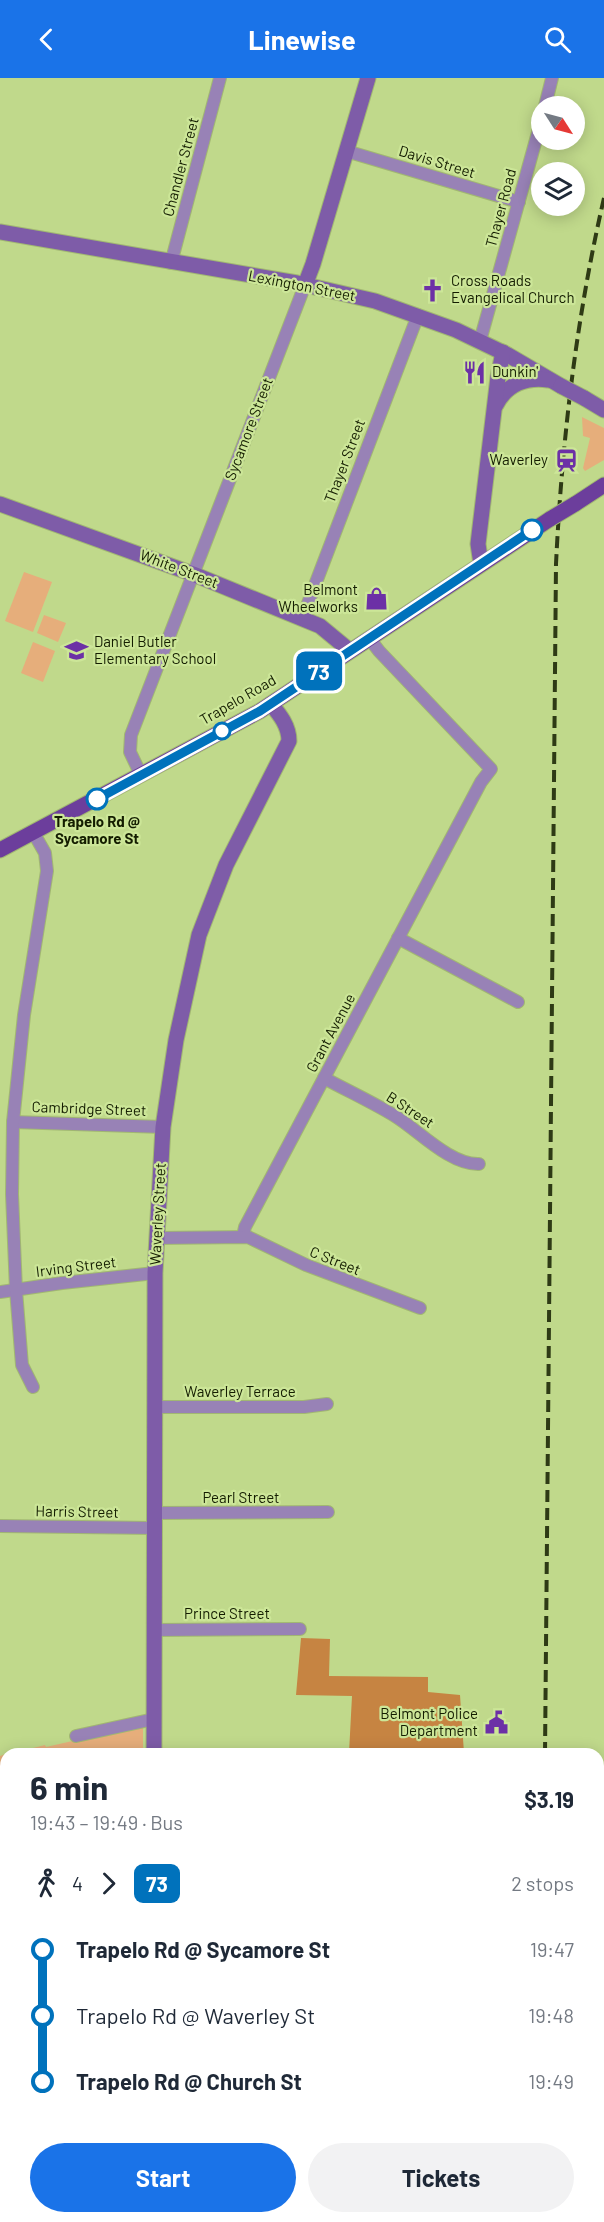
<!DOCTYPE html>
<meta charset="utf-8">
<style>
:root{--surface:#fff;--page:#f2f2f3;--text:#1f2937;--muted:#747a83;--accent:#1a73e8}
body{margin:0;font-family:Barlow,sans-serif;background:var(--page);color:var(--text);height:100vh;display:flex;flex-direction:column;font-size:22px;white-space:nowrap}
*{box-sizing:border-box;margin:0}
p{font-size:20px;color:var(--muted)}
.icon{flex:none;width:33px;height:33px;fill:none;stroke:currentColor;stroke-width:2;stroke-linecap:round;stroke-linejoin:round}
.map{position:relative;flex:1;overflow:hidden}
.side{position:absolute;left:0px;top:1670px;width:604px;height:476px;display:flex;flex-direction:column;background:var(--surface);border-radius:18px 18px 0 0;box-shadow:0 3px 15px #0003}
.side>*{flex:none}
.badge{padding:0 12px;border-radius:9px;font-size:21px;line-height:39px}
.needle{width:39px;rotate:126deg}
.buttons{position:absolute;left:531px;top:18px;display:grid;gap:12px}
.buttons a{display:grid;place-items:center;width:54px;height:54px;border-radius:50%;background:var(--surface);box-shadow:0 3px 15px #0003;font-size:30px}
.map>.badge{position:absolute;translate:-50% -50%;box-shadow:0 0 0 3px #fff}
.legs{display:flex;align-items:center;gap:9px;height:66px;padding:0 30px;font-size:20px}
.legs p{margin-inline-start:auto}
.head{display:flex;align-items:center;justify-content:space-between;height:102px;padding:0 30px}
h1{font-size:33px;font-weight:700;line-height:45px}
.cta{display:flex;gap:12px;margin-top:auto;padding:12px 30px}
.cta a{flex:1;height:69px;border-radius:36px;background:var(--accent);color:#fff;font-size:24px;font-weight:700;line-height:69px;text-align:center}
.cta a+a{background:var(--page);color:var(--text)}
ul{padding:0 30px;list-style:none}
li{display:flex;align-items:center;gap:21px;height:66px;font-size:22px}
li i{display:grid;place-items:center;width:9px;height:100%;margin:0 8px;background:currentColor}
li i::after{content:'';width:15px;height:15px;margin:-8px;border:4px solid;border-radius:50%;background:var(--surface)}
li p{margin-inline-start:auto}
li:first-child i{background:linear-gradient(#0000 50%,currentColor 0)}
li:last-child i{background:linear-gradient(currentColor 50%,#0000 0)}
header{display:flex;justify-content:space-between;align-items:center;height:78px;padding:0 30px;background:var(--accent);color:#fff;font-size:27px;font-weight:700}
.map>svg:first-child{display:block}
.green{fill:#e6ae7b}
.forest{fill:#c68442}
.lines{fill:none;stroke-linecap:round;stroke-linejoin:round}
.street-casing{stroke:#a1b772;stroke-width:14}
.secondary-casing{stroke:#a1b772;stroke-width:17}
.primary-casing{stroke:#a1b772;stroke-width:17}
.street{stroke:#9882b6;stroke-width:12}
.secondary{stroke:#7e5ca8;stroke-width:15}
.primary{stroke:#6c3e9c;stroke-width:15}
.rail{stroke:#2e3a15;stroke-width:4;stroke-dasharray:12 6;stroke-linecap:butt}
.secondary-bridge-casing{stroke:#a1b772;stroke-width:17;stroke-linecap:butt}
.primary-bridge-casing{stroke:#a1b772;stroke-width:17;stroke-linecap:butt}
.secondary-bridge{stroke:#7e5ca8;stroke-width:15}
.primary-bridge{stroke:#6c3e9c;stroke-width:15}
.line-1-casing{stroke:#fff;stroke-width:14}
.line-1{stroke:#0072bc;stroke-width:9}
.stop-1-dot{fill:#fff;stroke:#0072bc;stroke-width:3}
.labels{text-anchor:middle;stroke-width:4.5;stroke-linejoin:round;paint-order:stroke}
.street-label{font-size:15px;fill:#141d00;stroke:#cce698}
.poi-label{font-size:15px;fill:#141d00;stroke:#cce698;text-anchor:start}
.stop-label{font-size:15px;font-weight:bold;fill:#141d00;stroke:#cce698}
</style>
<header><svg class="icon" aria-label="back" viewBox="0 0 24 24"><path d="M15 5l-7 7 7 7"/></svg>Linewise<svg class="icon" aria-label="search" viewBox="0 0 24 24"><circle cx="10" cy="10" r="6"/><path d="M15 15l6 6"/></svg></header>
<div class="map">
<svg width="604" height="2144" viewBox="0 0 604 2144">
<rect width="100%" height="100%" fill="#c0d98b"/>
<g class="green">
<polygon points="582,339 604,350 604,382 585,393 583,390 590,360 583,358"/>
<polygon points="24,494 52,504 33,554 5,543"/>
<polygon points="44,537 66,545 58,564 37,555"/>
<polygon points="33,564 55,573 43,604 21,595"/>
<polygon points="143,1647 143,1675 9,1676 45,1667 46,1669"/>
<polygon points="6,1676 6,2001 2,1985 4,1896 0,1856 0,1678"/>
</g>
<polygon class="forest" points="301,1560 330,1561 329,1598 428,1599 428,1614 460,1617 464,1675 349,1675 352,1618 296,1617"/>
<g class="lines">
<defs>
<g id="street">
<polyline points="545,28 552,0"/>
<polyline points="346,73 519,124"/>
<polyline points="171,185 220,0"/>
<polyline points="480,263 542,40"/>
<polyline points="302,541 418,237"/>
<polyline points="141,697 130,674 131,657 305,207"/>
<polyline points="398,860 518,924"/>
<path d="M324,1000C348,1013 372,1024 395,1038C418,1052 450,1087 479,1086"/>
<polyline points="13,1044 163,1049"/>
<polyline points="243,1158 245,1149 481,704 491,691 379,573 369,560"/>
<polyline points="156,1160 248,1159 306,1187 420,1230"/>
<polyline points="0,1214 62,1205 155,1195"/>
<polyline points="33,1309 22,1287 16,1212 12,1116 13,1044 24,937 47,793 45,775 33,754"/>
<polyline points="154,1329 304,1329 327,1326"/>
<polyline points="154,1435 328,1434"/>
<polyline points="0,1448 154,1450"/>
<polyline points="154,1552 300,1551"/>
<polyline points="76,1658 154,1641"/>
<polyline points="0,2020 6,2031"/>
<polyline points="0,2130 6,2133"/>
<polyline points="19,2139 29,2144"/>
<polyline points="123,2139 131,2144"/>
<polyline points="350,2139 355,2144"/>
<polyline points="305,2144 309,2139"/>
<polyline points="545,2144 546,2139"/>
</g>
<g id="secondary">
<polyline points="0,154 297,205 375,223 456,252 508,277 561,308"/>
<polyline points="305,207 313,186 368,0"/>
<polyline points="584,320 604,332"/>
<path d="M496,327C507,306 525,299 548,302"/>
<polyline points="0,426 193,496 320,548 349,572"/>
<polyline points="481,486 478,466 498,299 503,274"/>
<path d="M154,1676L155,1195L163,1049L176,962L199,857L226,787L289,663C289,648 280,637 271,626"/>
<polyline points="69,2144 71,2139"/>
</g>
<g id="primary">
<polyline points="575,426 604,407"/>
<polyline points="0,772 260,633 550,441"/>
</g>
</defs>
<use href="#street" class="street-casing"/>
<use href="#secondary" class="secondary-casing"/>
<use href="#primary" class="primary-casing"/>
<use href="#street" class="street"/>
<use href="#secondary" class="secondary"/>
<use href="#primary" class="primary"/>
<g class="rail">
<path d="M545,1676L556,486C562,363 576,241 604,120"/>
<polyline points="598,2020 604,2041"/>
<polyline points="598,2047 604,2067"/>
</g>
<defs>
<polyline id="secondary-bridge" points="561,308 584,320"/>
<polyline id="primary-bridge" points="550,441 575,426"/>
</defs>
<use href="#secondary-bridge" class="secondary-bridge-casing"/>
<use href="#primary-bridge" class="primary-bridge-casing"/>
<use href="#secondary-bridge" class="secondary-bridge"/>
<use href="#primary-bridge" class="primary-bridge"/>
</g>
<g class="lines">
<defs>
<polyline id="line-1" points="97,721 260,633 532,452"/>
</defs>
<use href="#line-1" class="line-1-casing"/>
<use href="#line-1" class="line-1"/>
</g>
<defs>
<symbol id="church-bare" viewBox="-9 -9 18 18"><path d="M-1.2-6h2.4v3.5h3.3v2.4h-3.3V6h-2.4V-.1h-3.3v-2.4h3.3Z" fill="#6c30a6" stroke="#cce698" stroke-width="2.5" paint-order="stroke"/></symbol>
<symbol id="restaurant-bare" viewBox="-9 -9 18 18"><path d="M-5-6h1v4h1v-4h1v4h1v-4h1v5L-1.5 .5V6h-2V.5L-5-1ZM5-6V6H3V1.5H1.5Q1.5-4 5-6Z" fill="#6c30a6" stroke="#cce698" stroke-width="2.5" paint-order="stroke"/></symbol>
<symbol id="station-bare" viewBox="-9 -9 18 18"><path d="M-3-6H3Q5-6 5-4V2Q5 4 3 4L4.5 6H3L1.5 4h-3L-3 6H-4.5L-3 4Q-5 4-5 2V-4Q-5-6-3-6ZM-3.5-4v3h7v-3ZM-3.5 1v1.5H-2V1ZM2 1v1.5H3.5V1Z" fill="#6c30a6" stroke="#cce698" stroke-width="2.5" paint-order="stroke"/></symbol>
<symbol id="shop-bare" viewBox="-9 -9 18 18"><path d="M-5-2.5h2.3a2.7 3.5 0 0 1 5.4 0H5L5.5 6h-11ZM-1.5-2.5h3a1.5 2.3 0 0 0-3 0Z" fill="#6c30a6" stroke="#cce698" stroke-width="2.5" paint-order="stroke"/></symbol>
<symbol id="school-bare" viewBox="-9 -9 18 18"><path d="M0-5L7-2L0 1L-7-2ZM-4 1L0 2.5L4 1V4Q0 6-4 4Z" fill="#6c30a6" stroke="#cce698" stroke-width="2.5" paint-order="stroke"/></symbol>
<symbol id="civic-bare" viewBox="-9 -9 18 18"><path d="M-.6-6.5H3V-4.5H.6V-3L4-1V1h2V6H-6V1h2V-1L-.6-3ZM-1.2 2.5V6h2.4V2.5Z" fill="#6c30a6" stroke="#cce698" stroke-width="2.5" paint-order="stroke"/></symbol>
</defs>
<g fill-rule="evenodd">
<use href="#church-bare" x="416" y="196" width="33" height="33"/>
<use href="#restaurant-bare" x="458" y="278" width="33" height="33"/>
<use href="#station-bare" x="550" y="366" width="33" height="33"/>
<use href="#shop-bare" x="360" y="504" width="33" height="33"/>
<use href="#school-bare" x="60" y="556" width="33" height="33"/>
<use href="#civic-bare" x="480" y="1628" width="33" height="33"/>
</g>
<g class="stop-1-dot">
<circle cx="532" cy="452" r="10"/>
<circle cx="222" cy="653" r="8"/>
<circle cx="97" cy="721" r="10"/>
</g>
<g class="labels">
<g class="street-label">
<text transform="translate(437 84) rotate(17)" y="5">Davis Street</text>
<text transform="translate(181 89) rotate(-75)" y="5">Chandler Street</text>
<text transform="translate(501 130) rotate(-75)" y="5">Thayer Road</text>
<text transform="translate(302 208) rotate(11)" y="5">Lexington Street</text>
<text transform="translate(249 351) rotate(-69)" y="5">Sycamore Street</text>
<text transform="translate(345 383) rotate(-69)" y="5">Thayer Street</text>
<text transform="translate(179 491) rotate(21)" y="5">White Street</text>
<text transform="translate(238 622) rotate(-30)" y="5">Trapelo Road</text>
<text transform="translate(331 955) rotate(-62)" y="5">Grant Avenue</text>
<text transform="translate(89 1031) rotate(2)" y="5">Cambridge Street</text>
<text transform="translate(410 1032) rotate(33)" y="5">B Street</text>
<text transform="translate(158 1136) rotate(-87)" y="5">Waverley Street</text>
<text transform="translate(335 1183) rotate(22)" y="5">C Street</text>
<text transform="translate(76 1189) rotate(-7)" y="5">Irving Street</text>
<text x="240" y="1319">Waverley Terrace</text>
<text x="241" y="1425">Pearl Street</text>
<text transform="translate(77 1434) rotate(1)" y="5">Harris Street</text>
<text x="227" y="1541">Prince Street</text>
</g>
<g class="poi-label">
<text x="451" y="208">Cross Roads<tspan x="451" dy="17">Evangelical Church</tspan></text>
<text x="492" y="299">Dunkin'</text>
<text x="548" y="387" text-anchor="end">Waverley</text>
<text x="358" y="517" text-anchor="end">Belmont<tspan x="358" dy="17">Wheelworks</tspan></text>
<text x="94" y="569">Daniel Butler<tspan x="94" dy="17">Elementary School</tspan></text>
<text x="478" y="1641" text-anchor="end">Belmont Police<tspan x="478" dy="17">Department</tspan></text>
</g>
<g class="stop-label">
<text x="97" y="749">Trapelo Rd @<tspan x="97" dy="17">Sycamore St</tspan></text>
</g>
</g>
</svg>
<div class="buttons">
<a><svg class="needle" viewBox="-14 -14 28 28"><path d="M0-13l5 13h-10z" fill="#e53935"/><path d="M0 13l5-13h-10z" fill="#747a83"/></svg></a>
<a><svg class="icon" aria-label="layers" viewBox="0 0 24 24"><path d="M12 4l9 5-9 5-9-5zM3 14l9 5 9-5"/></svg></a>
</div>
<b class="badge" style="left:319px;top:593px;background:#0072bc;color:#fff">73</b>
<section class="side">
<div class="head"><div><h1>6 min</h1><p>19:43 – 19:49 · Bus</p></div><b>$3.19</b></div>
<div class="legs"><svg class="icon" aria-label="walk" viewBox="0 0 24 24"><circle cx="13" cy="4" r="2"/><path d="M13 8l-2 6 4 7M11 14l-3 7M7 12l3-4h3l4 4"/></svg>4<svg class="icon" aria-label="forward" viewBox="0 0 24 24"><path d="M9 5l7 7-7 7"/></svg><b class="badge" style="background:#0072bc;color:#fff">73</b><p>2 stops</p></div>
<ul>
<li><i style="color:#0072bc"></i><b>Trapelo Rd @ Sycamore St</b><p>19:47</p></li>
<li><i style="color:#0072bc"></i><span>Trapelo Rd @ Waverley St</span><p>19:48</p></li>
<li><i style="color:#0072bc"></i><b>Trapelo Rd @ Church St</b><p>19:49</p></li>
</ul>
<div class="cta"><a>Start</a><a>Tickets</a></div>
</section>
</div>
